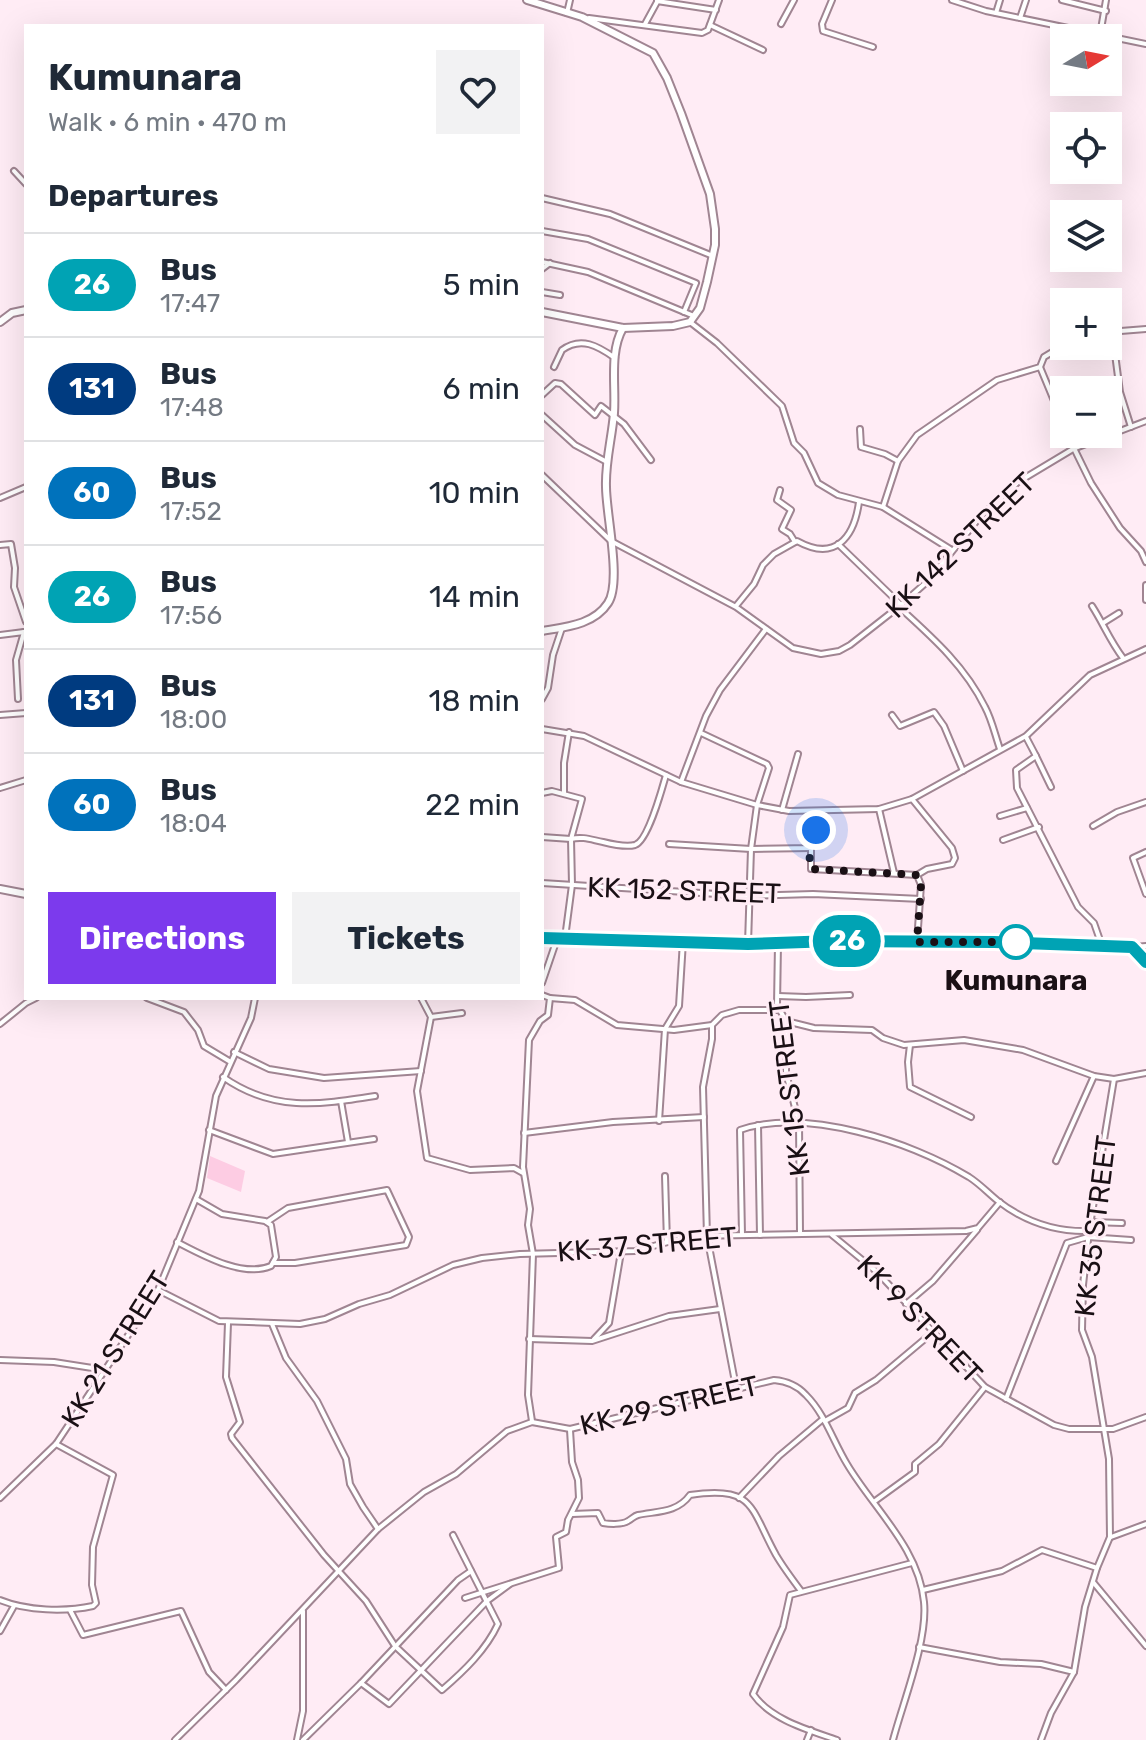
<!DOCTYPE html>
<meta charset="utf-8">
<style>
:root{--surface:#fff;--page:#f2f2f3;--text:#1f2937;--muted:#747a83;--line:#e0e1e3;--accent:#7c3aed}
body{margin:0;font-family:Rubik,sans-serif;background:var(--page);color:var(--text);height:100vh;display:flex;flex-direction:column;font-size:30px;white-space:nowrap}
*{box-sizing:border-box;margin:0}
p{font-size:26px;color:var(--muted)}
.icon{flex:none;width:44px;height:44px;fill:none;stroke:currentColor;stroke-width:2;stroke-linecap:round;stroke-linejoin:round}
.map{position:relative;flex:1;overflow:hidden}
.sheet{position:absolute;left:24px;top:24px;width:520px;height:976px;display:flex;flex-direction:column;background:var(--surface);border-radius:0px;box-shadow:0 8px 32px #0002}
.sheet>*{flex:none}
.badge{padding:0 16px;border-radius:26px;font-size:28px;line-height:52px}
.needle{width:52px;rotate:80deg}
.buttons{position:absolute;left:1050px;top:24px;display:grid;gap:16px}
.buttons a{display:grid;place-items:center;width:72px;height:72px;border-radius:0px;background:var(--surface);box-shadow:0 8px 32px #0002;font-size:40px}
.you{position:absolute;width:40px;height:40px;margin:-20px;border:6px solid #fff;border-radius:50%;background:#1a73e8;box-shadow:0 0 0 12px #1a73e833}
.map>.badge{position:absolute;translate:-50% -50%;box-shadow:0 0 0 4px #fff}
h2{padding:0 24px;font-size:30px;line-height:72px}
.round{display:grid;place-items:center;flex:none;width:84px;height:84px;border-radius:0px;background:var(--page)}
.overview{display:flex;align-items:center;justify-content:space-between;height:136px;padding:0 24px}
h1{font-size:38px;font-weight:700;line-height:60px}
.cta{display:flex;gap:16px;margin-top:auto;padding:16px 24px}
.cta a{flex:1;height:92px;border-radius:0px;background:var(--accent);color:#fff;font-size:32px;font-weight:700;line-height:92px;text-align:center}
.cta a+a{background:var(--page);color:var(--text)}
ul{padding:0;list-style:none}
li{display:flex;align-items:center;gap:24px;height:104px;padding:0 24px;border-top:2px solid var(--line)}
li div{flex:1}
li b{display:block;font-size:30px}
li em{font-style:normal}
li .badge{min-width:88px;font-weight:700;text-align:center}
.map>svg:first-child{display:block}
.green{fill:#fdcce3}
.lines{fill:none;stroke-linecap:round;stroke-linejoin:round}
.street-casing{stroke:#a08592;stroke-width:8}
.secondary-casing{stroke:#a08592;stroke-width:10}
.street{stroke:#fff;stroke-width:4}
.secondary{stroke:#fff;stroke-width:6}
.line-casing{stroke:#fff;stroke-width:18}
.line{stroke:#00a3b4;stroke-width:12}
.walk{stroke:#1a1015;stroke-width:8;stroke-dasharray:0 14.4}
.stop-dot{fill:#fff;stroke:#00a3b4;stroke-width:4}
.labels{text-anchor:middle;stroke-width:6;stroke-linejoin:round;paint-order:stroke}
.street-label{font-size:28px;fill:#1a1015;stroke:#ffecf5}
.stop-label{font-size:28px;font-weight:bold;fill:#1a1015;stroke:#ffecf5}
</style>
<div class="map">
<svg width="1146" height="1740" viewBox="0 0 1146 1740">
<rect width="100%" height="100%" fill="#ffecf5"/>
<polygon class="green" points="210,1156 245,1171 241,1192 207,1178"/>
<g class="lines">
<defs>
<g id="street">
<polyline points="832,0 822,24 823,31 873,47"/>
<polyline points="952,0 986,11 1146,44"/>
<polyline points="1062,0 1106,11"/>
<polyline points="657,1 716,10"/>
<polyline points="567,13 570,0"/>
<polyline points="996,13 1000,0"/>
<polyline points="589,18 702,33 708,30 719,0"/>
<polyline points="1020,18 1026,0"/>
<polyline points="645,24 657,2"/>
<polyline points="781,24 794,0"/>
<polyline points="710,25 763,50"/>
<polyline points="1100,35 1106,0"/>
<polyline points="14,171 26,184"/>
<polyline points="542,198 610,214 713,256"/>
<polyline points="542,231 588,239 696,283 684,312"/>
<polyline points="542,262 588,272 694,316"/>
<polyline points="542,269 550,263"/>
<polyline points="542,292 560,295"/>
<polyline points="690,322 717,343 782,406 794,443 804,453 818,483 838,495 883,507 950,549"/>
<polyline points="1112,331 1120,392 1131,427"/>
<polyline points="1108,332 1146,329"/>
<path d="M554,367L562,350C581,336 598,346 615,358"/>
<polyline points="1040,367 1064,425"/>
<polyline points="542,395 555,383 561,384 595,415 601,406 624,424 651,460"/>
<polyline points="542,415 575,445 607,462"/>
<polyline points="860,429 861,447 885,454 898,461"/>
<polyline points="1067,434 1091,483 1120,528 1141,551 1146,562"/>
<polyline points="542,475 611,541 736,607 793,648 821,654 839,651 850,645 901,605 929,580 979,518 1018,482 1073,449 1146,421"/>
<polyline points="780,490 777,500 791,510 782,529 790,534 795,542"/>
<polyline points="0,498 26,487"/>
<polyline points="883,507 898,461 917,435 997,380 1040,367 1044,357 1064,345"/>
<polyline points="838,544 901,605"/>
<polyline points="0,545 11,544 15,568 14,587 26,622"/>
<polyline points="1146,585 1146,600"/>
<path d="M736,606L754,584L763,565L774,554L797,541C835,562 854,538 859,502"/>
<path d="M1092,606C1103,623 1110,641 1123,658"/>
<path d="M899,607C932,637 965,666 985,707C992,720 995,735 1000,749"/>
<polyline points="1103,623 1119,613"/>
<polyline points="0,635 24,632"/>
<polyline points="18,699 16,660 24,632"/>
<polyline points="542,699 548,688 553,655 562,628"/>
<polyline points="0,715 26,713"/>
<polyline points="892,715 900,726 934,712 944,726 963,771"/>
<polyline points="542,729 584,736 681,782 757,805 789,811 879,809 912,799 1026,736 1090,675 1146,649"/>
<polyline points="701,733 767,764 769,768 757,805 751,849 748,944"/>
<polyline points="1026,737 1036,756 1016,770 1017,788 1078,907 1094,923 1102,946"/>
<polyline points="1036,756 1051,787"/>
<polyline points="681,782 706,716 720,690 766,629"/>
<polyline points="0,788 26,780"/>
<path d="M542,793L552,791L582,799L571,839C583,836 592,840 603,842C611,844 627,847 635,845C648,841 662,789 666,775"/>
<polyline points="564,793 564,763 569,732"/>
<polyline points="879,809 894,873"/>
<polyline points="782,810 798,754"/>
<polyline points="1000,816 1027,808"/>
<polyline points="1093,826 1117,812 1146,802"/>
<polyline points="542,837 571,839 572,885 565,938"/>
<polyline points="1003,840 1039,827"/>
<polyline points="669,844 751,849 811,848 821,811"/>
<polyline points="811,848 811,869 917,875 927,869 952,864 955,858 952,848 912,799"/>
<polyline points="1146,852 1133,858 1146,894"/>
<polyline points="917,875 921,885 917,942"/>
<polyline points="542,883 749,896 813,894 921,899"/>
<polyline points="778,944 777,1005 786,1021 786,1073 799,1123 800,1233"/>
<polyline points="1134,947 1146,946"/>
<polyline points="542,983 557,939"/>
<polyline points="778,996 806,997 850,995"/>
<polyline points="147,998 184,1012 198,1030 204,1046 229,1061"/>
<polyline points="421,998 431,1017 417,1091 427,1158 470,1170 514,1168 523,1173"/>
<polyline points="550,998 575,1000 617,1025 674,1030 712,1025 722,1015 739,1010 777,1010"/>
<polyline points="431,1017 462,1013"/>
<polyline points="786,1021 814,1028 872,1030 883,1038 904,1045 964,1040 1023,1050 1094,1076 1114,1079 1146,1073"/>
<polyline points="0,1024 26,1003 36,998"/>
<polyline points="712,1025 712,1039 703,1087 707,1236 736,1387"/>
<polyline points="910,1045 908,1062 910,1087 971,1117"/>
<polyline points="234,1052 269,1069 324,1078 421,1071"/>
<path d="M223,1077C273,1112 318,1105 375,1096"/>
<polyline points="341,1101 348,1142"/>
<polyline points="659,1121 665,1029 679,1006 683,941"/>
<polyline points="758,1125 760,1235"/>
<polyline points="209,1130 273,1154 374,1139"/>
<polyline points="524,1133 613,1122 704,1117"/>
<polyline points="1056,1161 1094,1076"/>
<polyline points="665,1176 667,1242"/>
<polyline points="267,1222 288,1208 387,1190 409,1237 406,1245 295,1263 273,1263"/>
<polyline points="1091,1222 1122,1223"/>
<path d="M742,1235L740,1130C807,1107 911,1142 969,1177C980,1184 988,1193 998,1201C1024,1221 1055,1232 1089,1231"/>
<polyline points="832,1235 877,1272 985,1387 1054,1425 1069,1429 1113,1429 1146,1417"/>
<path d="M177,1242C202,1255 243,1278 271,1266L276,1257L271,1225L265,1221L222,1214L196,1199"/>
<polyline points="158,1290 219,1321 300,1324 325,1319 359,1304 390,1295 453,1265 482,1258 520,1254 635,1251 690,1236 966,1231 978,1228 1000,1202"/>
<polyline points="906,1304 933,1281 977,1230"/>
<path d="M228,1323L226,1377L240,1422L231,1434L232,1438L324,1555L366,1601L395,1646L442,1690C464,1671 486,1650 498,1624L453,1535"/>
<polyline points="272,1324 286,1358 317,1401 346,1459 350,1484 363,1507 378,1529"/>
<polyline points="529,1339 592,1341 669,1316 720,1309"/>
<polyline points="594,1339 609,1323 621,1252"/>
<polyline points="0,1360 54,1362 105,1370"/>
<polyline points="1006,1399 1067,1243 1088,1237 1131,1240"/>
<polyline points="532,1421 528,1395 533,1254 528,1225 530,1209 523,1167 529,1040 540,1021 548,1015 550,998 542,995"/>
<polyline points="825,1421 848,1408 855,1393 876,1380 932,1333"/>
<polyline points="0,1498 56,1444 158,1290 199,1191 216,1096 251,1018 255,998"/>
<polyline points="739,1498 779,1456 823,1419"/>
<polyline points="875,1501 915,1472 915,1464 939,1444 985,1387"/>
<path d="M572,1514L598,1513L603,1523C609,1524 622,1525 628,1521C632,1519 634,1516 638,1515C657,1511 677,1513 690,1495C755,1485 750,1508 776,1555C783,1567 792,1579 801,1591"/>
<polyline points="1111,1537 1146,1524"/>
<polyline points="1093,1582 1146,1646"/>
<polyline points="923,1590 1002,1571 1042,1550 1097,1568"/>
<polyline points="465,1598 559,1568 556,1537 566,1532 568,1520 579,1498 578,1480 572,1462 570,1430"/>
<path d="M0,1600C27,1611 65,1612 93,1606L96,1603L92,1585L93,1547L113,1475L56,1444"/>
<polyline points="70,1610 83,1635 181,1611 209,1672 226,1690"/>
<polyline points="0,1631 14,1606"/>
<polyline points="919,1647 1000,1662 1041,1664 1074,1672"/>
<polyline points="361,1683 458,1580 471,1571"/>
<path d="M175,1740L236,1680L378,1529L424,1492L456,1474L507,1431L532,1422L570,1429L774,1380C787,1381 797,1385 806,1395C825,1414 833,1441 847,1464C873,1508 919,1548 924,1602C928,1640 903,1702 893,1740"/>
<polyline points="297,1740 303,1711 303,1611"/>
<polyline points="303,1740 361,1683 389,1704 487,1601 510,1584"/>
<polyline points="807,1740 811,1730"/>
<path d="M837,1740C809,1730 771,1720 753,1694L783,1627L790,1595L912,1563"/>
<polyline points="1041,1740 1051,1713 1074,1672 1085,1607 1097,1568 1110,1537 1109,1459 1092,1357 1082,1330 1083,1285 1089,1231 1114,1079"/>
</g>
<g id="secondary">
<polyline points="527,0 582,17 653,53 667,78 681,113 710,194 715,229 715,245 707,282 700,308 690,322 673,326 623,328 542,312"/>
<polyline points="0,322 12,313 26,310"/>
<path d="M542,631C565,627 594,625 608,603C622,582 606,514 606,487C605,462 612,438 614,413C616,386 609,352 623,328"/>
<polyline points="0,889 26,894"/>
<polyline points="542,938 748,944 833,941 994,942 1132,947 1146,962"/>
</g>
</defs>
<use href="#street" class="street-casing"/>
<use href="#secondary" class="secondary-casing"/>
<use href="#street" class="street"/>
<use href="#secondary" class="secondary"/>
</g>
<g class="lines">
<defs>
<polyline id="line" points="542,938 748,944 833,941 994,942 1132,947 1146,962"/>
</defs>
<use href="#line" class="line-casing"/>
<use href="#line" class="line"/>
<path class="walk" d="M816,830C813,842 806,858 812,869L917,875L921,885L917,942H1016"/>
</g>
<circle class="stop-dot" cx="1016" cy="942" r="16"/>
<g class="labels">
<g class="street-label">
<text transform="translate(960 545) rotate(-44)" y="10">KK 142 STREET</text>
<text transform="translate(684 890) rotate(2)" y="10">KK 152 STREET</text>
<text transform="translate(789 1088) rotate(-97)" y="10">KK 15 STREET</text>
<text transform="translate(1095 1226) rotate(-83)" y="10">KK 35 STREET</text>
<text transform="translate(647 1244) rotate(-5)" y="10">KK 37 STREET</text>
<text transform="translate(920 1319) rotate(46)" y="10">KK 9 STREET</text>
<text transform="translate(115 1349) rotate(-58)" y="10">KK 21 STREET</text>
<text transform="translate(669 1405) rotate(-13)" y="10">KK 29 STREET</text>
</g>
<g class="stop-label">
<text x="1016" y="990">Kumunara</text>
</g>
</g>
</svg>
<div class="buttons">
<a><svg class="needle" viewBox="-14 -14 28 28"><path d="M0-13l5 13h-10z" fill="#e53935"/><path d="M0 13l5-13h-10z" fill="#747a83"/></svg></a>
<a><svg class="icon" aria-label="locate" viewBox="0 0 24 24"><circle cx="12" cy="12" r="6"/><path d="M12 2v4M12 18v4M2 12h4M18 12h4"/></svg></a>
<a><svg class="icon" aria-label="layers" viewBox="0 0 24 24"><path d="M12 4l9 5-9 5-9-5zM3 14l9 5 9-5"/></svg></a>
<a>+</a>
<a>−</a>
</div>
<div class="you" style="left:816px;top:830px"></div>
<b class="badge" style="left:847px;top:941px;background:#00a3b4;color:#fff">26</b>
<section class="sheet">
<div class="overview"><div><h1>Kumunara</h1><p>Walk · 6 min · 470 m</p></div><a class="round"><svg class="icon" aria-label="heart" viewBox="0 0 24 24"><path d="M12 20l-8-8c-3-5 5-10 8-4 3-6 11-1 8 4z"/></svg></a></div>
<h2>Departures</h2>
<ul>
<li><span class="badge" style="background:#00a3b4;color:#fff">26</span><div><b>Bus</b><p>17:47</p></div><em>5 min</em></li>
<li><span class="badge" style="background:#003b80;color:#fff">131</span><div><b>Bus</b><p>17:48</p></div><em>6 min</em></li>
<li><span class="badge" style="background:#0072bc;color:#fff">60</span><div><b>Bus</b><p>17:52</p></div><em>10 min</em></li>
<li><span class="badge" style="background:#00a3b4;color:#fff">26</span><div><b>Bus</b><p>17:56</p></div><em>14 min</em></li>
<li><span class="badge" style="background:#003b80;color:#fff">131</span><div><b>Bus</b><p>18:00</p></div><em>18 min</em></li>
<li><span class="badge" style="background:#0072bc;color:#fff">60</span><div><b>Bus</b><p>18:04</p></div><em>22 min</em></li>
</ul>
<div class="cta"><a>Directions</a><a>Tickets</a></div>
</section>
</div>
